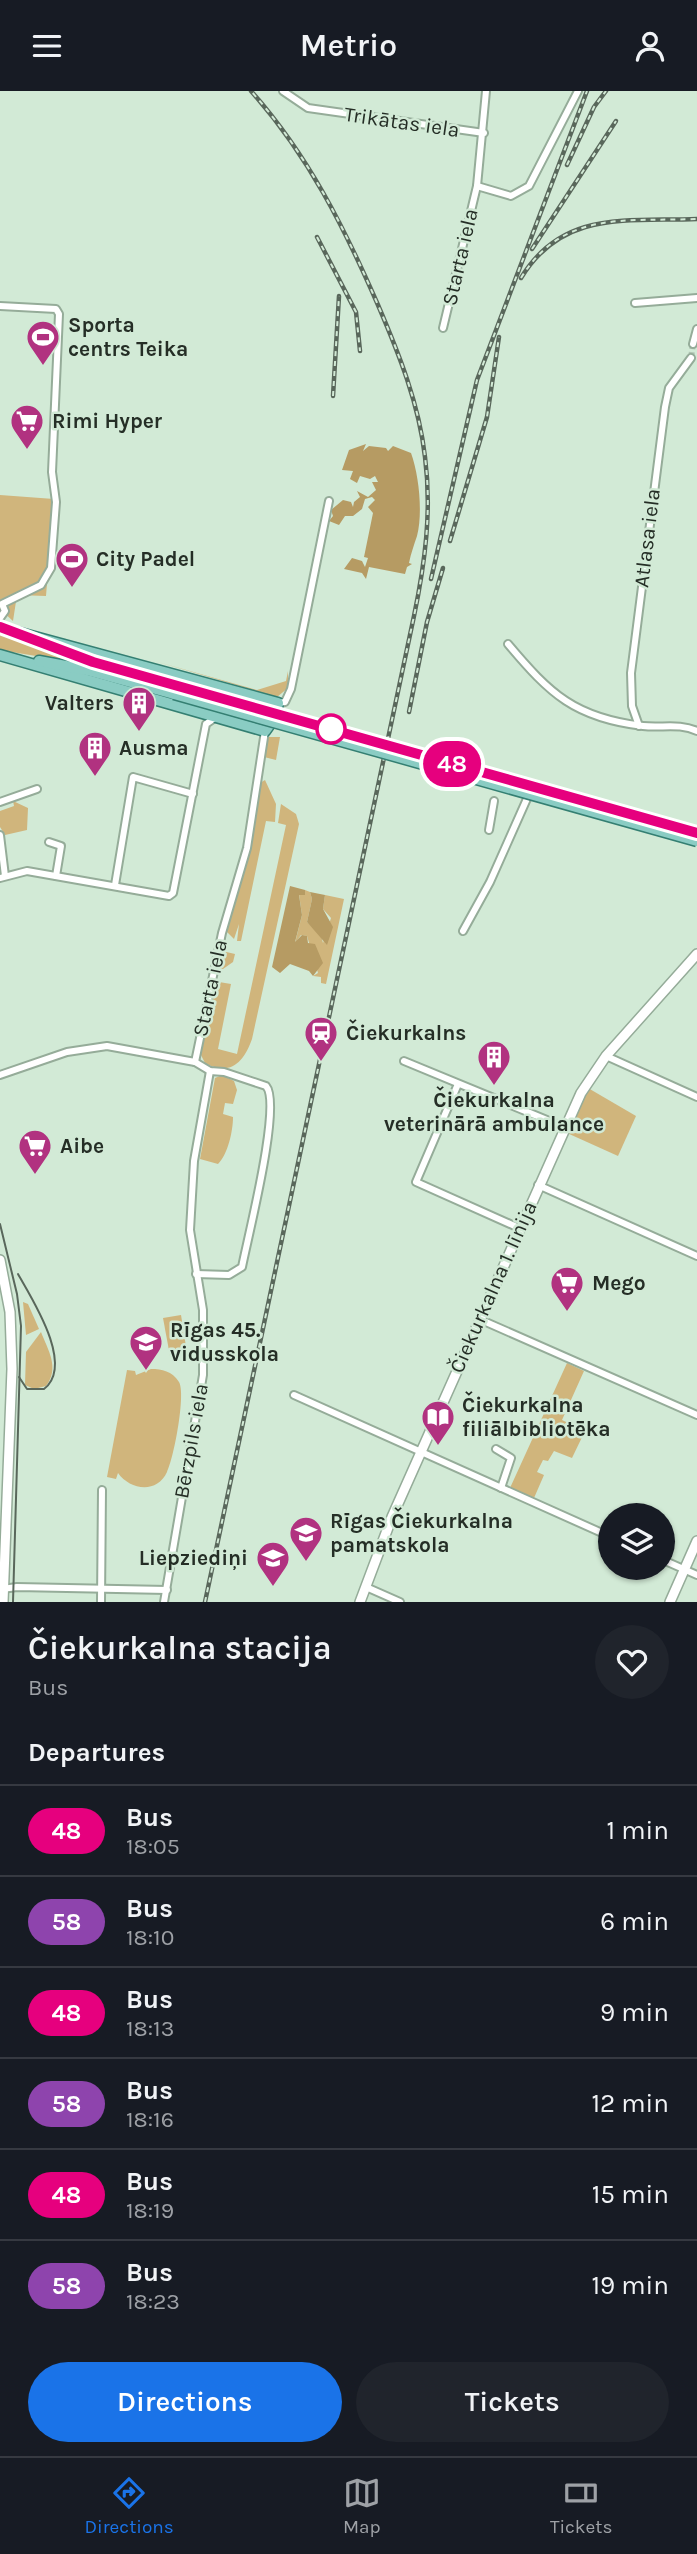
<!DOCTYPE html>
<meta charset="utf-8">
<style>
:root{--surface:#171b24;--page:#20242c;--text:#f1f3f6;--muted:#9ea1a6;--line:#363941;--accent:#1a73e8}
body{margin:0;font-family:Karla,sans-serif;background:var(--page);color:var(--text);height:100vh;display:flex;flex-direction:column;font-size:26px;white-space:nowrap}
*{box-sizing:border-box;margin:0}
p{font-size:23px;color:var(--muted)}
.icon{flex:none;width:38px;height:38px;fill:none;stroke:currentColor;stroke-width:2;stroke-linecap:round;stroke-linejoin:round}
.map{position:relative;height:1511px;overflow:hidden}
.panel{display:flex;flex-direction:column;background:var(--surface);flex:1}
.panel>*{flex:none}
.badge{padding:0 14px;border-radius:23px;font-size:24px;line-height:46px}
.fabs{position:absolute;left:598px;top:1412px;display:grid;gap:14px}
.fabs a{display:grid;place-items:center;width:77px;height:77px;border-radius:50%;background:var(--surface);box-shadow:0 2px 5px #0004;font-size:35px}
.map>.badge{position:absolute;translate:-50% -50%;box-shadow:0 0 0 4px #fff}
h2{padding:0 28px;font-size:26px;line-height:63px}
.round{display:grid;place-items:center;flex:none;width:74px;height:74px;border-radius:37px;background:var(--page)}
.head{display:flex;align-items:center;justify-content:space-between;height:119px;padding:0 28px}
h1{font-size:33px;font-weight:600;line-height:52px}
.action{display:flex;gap:14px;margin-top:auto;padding:14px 28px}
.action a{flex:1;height:80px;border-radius:42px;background:var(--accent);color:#fff;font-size:28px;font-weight:600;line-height:80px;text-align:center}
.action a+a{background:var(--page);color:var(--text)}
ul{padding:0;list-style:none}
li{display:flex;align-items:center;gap:21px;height:91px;padding:0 28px;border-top:2px solid var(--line)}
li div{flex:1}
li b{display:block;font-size:26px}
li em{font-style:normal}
li .badge{min-width:77px;font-weight:700;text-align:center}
header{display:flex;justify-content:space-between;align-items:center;height:91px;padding:0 28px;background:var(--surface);font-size:32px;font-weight:600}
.menu{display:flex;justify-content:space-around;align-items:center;height:98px;border-top:2px solid var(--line);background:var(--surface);font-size:19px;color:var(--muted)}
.menu a{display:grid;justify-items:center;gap:4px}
.menu .current{color:var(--accent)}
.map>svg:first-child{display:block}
.green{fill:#d0b57c}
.forest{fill:#b69b63}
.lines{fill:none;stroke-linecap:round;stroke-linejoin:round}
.street-tunnel{stroke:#afc4b3;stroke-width:6;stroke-dasharray:6 3;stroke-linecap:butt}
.street-casing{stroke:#95ac99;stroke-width:10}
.secondary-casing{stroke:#95ac99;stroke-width:12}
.primary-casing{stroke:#347f72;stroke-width:13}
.street{stroke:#fff;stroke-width:6}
.secondary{stroke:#fff;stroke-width:9}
.primary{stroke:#8accc3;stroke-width:10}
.tram{stroke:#59675b;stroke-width:2}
.rail-casing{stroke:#59675b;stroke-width:4.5}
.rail{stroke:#d2ead6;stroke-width:2;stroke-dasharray:5;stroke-linecap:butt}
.primary-bridge-casing{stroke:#347f72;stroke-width:13;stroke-linecap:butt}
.primary-bridge{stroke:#8accc3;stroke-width:10}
.line-casing{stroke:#fff;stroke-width:16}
.line{stroke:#e6007e;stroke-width:10}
.stop-dot{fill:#fff;stroke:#e6007e;stroke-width:3.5}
.labels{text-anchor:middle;stroke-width:5;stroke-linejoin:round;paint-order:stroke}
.street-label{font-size:21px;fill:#252e26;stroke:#d2ead6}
.poi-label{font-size:21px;font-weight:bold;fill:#252e26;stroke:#d2ead6;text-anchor:start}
</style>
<header><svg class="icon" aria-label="menu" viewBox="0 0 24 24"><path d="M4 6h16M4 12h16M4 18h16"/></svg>Metrio<svg class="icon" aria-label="person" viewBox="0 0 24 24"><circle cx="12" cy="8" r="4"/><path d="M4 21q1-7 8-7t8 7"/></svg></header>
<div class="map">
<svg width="697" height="1511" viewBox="0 0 697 1511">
<rect width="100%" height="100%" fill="#d2ead6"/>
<g class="green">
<polygon points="0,404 54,408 46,505 17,504 13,530 2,520 0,522"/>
<polygon points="0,541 84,573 0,559"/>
<polygon points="158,571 257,599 286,590 288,580 288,597 277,606"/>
<polygon points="268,646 280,646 276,669 264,666"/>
<polygon points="265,689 276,713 275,731 266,730 241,850 237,850 239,833 234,848 226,840 246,769 260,692"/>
<polygon points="13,710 28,717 27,739 5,744 0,736 0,720 14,715"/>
<path d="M281,713L296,723L299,733L252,948C244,971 230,986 205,972L200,962L214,895L219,891L231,893L218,958L237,963L286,734L278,732Z"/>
<polygon points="305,799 310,801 312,808 307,831 321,844 323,852 331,827 323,818 325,804 344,808 326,893 321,892 321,886 313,885 318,882 307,845 301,844 295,852 302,824 299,803 305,804"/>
<polygon points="222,860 235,863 233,871 223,878 218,878"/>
<path d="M222,984L234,990L237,999L233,1013L225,1012L223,1023L233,1026C233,1040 228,1063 218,1073L200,1068L215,987Z"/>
<polygon points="588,997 636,1025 618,1065 567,1042"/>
<polygon points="23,1211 28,1213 39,1238 26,1244"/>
<polygon points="181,1224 187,1262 170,1265 163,1227"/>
<path d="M41,1241C48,1259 60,1277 46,1295L34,1298L25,1294L26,1261Z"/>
<polygon points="567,1272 584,1280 562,1329 585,1340 572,1367 554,1360 548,1370 543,1369 537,1381 544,1384 534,1407 510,1397"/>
<path d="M151,1278C162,1278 172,1280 179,1291C186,1303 174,1367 167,1381C157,1403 130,1399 118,1382L116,1388L107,1386L127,1279L135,1280L136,1284Z"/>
</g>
<g class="forest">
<path d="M366,353L363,360L369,355L386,357L388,360L393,355L411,362C419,384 423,422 417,445C414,454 411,462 409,472L412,473L407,476L405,483L369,476L366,488L362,482L344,478L352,467L362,470L365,476L368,467L364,466L373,422L368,416L375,409L372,406L365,408L362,418L353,425H345L339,434L329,430L333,425L331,419L343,409L351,411L353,416L354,411L360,406L357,400L368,406L376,399L372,391H378L375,385L370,388L360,385L357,392L350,388L353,380L342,379L349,359Z"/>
<polygon points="290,795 305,799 305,804 299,804 302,824 295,851 302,844 307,845 308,852 315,853 323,872 313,885 309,880 290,873 280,882 272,876"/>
<polygon points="310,801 325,804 323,818 333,836 327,854 307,831 312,808"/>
</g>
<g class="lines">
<polyline class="street-tunnel" points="691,267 693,253"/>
<defs>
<g id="street">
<polyline points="283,0 308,17 484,42"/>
<polyline points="477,95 511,105 529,95 578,0"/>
<polyline points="635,212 697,207"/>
<polyline points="0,215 56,218 59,223 52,381 56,411 51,477 41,494 2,513 5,520 0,527"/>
<polyline points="443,237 477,95 486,0"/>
<polyline points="693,253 697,238"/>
<path d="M508,553C550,603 575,627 643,635C662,637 680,632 697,640"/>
<polyline points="278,612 285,611 291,598 329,410"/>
<polyline points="639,635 632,615 631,582 665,316 669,297 691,267"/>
<polyline points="0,711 37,698"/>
<polyline points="489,739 494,710"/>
<polyline points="0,744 5,785"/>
<polyline points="49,751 61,755 56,785"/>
<polyline points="0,787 27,780 169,805 173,802 206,633 216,626"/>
<polyline points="115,794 133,686 193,703"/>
<polyline points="463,840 490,791 530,701"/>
<polyline points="606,965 697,1006"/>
<polyline points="404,970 564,1036"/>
<polyline points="195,971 222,842 247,757 265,640"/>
<path d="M0,984L67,961L107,955L195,971L210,980L224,981L266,995C282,1013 248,1145 242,1176L229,1184L196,1183"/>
<polyline points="458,993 416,1091 519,1137"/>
<polyline points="538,1094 697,1165"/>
<polyline points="479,1228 697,1324"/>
<polyline points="294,1304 611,1446"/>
<polyline points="496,1358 511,1367 501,1397"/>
<polyline points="663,1469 697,1484"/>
<polyline points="366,1496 400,1511"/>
<polyline points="2,1498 17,1496 167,1499"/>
<polyline points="101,1511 102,1399"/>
<polyline points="164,1511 203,1284 203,1219 190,1139 194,1070 210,980"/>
</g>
<g id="secondary">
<polyline points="0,1169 10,1221 12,1278 3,1511"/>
<polyline points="360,1511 392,1426 581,1002 606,965 697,863"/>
<polyline points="670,1511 697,1450"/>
</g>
<g id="primary">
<polyline points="0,536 23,544"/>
<polyline points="43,552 90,570 176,595"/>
<polyline points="0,564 265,640 275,626 278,612 20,542"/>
<polyline points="39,570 87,579 174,603"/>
</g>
</defs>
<use href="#street" class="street-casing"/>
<use href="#secondary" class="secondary-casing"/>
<use href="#primary" class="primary-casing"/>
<use href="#street" class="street"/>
<use href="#secondary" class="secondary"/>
<use href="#primary" class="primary"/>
<g class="tram">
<polyline points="0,1133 17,1203 21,1235 13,1511"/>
<path d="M18,1183C32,1208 75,1274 44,1298H27L19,1286"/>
</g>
<defs>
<g id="rail">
<polyline points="567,74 594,16 606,0"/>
<polyline points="317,146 356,221 360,260"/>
<polyline points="532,158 616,30"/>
<path d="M521,187C563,118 628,131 697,128"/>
<polyline points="333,305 339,205"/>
<polyline points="450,450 487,326 499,246"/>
<polyline points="431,488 477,289 587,0"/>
<polyline points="409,621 427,531 443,477"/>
<path d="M205,1511L414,525C425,472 432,420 425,366C419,313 399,263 378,214C344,136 308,64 251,0"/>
</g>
</defs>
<use href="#rail" class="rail-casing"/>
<use href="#rail" class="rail"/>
<defs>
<g id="primary-bridge">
<polyline points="176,595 697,742"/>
<polyline points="174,603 697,750"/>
</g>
</defs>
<use href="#primary-bridge" class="primary-bridge-casing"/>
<use href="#primary-bridge" class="primary-bridge"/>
</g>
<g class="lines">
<defs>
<polyline id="line" points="0,536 93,571 697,742"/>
</defs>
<use href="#line" class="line-casing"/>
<use href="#line" class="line"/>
</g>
<defs>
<symbol id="stadium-pin" viewBox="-11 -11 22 30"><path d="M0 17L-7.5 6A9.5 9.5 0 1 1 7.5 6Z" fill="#b13280" stroke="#d2ead6"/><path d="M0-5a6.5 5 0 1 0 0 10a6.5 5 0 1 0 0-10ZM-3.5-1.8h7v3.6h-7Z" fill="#fff"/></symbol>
<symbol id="supermarket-pin" viewBox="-11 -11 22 30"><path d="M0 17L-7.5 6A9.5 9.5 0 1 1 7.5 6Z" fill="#b13280" stroke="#d2ead6"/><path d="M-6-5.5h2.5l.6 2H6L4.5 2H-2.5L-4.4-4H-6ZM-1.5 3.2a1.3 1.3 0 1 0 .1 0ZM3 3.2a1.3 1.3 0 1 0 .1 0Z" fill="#fff"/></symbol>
<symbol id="building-pin" viewBox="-11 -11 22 30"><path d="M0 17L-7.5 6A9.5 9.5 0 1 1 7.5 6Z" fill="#b13280" stroke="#d2ead6"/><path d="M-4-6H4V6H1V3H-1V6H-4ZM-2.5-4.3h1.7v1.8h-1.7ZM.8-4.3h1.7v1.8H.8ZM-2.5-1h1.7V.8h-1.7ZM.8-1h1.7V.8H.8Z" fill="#fff"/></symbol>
<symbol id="station-pin" viewBox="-11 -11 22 30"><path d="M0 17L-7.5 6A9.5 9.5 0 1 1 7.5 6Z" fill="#b13280" stroke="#d2ead6"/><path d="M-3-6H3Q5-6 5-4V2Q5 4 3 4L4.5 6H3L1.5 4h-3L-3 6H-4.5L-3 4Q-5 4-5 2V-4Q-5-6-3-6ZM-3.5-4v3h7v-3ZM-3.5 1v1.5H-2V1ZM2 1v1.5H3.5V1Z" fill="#fff"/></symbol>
<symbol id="school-pin" viewBox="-11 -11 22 30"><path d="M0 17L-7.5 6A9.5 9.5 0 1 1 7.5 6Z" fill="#b13280" stroke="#d2ead6"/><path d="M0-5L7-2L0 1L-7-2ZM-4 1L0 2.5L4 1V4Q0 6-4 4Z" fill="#fff"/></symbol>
<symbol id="library-pin" viewBox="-11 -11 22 30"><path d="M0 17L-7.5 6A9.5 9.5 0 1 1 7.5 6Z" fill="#b13280" stroke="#d2ead6"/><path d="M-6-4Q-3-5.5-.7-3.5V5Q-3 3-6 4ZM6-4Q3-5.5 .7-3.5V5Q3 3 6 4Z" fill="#fff"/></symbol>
</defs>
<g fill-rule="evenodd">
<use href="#stadium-pin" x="24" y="227" width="38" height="52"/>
<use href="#supermarket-pin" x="8" y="311" width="38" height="52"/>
<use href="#stadium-pin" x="53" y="449" width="38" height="52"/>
<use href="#building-pin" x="120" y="593" width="38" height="52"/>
<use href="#building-pin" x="76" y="638" width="38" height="52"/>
<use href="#station-pin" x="302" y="923" width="38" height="52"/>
<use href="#building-pin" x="475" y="947" width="38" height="52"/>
<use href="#supermarket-pin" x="16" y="1036" width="38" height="52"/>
<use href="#supermarket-pin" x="548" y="1173" width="38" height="52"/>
<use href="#school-pin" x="127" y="1232" width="38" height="52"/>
<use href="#library-pin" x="419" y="1307" width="38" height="52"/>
<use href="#school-pin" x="287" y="1423" width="38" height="52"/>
<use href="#school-pin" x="254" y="1448" width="38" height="52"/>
</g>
<circle class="stop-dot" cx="331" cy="638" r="14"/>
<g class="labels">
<g class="street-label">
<text transform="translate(402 31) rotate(8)" y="7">Trikātas iela</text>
<text transform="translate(460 166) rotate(-77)" y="7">Starta iela</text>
<text transform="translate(647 447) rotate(-83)" y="7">Atlasa iela</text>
<text transform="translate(210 897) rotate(-78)" y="7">Starta iela</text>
<text transform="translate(493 1196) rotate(-66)" y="7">Čiekurkalna 1. līnija</text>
<text transform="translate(191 1350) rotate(-80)" y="7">Bērzpils iela</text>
</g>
<g class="poi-label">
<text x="68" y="241">Sporta<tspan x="68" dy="24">centrs Teika</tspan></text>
<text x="52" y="337">Rimi Hyper</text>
<text x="96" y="475">City Padel</text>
<text x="114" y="619" text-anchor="end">Valters</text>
<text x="119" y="664">Ausma</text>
<text x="346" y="949">Čiekurkalns</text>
<text x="494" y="1016" text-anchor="middle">Čiekurkalna<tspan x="494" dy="24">veterinārā ambulance</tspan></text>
<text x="60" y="1062">Aibe</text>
<text x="592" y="1199">Mego</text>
<text x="170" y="1246">Rīgas 45.<tspan x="170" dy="24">vidusskola</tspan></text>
<text x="462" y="1321">Čiekurkalna<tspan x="462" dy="24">filiālbibliotēka</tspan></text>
<text x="330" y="1437">Rīgas Čiekurkalna<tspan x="330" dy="24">pamatskola</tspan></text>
<text x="248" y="1474" text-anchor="end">Liepziediņi</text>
</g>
</g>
</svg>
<div class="fabs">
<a><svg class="icon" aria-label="layers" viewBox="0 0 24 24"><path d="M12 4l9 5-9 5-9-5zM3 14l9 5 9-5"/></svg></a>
</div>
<b class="badge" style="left:452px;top:673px;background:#e6007e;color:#fff">48</b>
</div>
<section class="panel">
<div class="head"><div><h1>Čiekurkalna stacija</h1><p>Bus</p></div><a class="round"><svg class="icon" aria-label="heart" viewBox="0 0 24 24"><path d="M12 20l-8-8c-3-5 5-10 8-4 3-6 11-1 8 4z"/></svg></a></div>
<h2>Departures</h2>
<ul>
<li><span class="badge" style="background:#e6007e;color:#fff">48</span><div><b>Bus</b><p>18:05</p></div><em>1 min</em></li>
<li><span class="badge" style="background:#8e44ad;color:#fff">58</span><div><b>Bus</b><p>18:10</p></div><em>6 min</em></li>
<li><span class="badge" style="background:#e6007e;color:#fff">48</span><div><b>Bus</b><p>18:13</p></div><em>9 min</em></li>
<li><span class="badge" style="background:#8e44ad;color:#fff">58</span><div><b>Bus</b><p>18:16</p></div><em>12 min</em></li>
<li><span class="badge" style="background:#e6007e;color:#fff">48</span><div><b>Bus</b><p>18:19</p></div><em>15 min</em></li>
<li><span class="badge" style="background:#8e44ad;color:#fff">58</span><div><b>Bus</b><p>18:23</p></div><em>19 min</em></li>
</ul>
<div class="action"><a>Directions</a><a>Tickets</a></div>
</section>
<nav class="menu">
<a class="current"><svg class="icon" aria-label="directions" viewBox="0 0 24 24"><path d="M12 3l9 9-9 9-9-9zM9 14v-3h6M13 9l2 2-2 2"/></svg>Directions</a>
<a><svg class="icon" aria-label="map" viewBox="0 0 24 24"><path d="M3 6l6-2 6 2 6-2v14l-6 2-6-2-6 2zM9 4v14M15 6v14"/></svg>Map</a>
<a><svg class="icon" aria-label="tickets" viewBox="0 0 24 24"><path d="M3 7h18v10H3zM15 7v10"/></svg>Tickets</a>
</nav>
